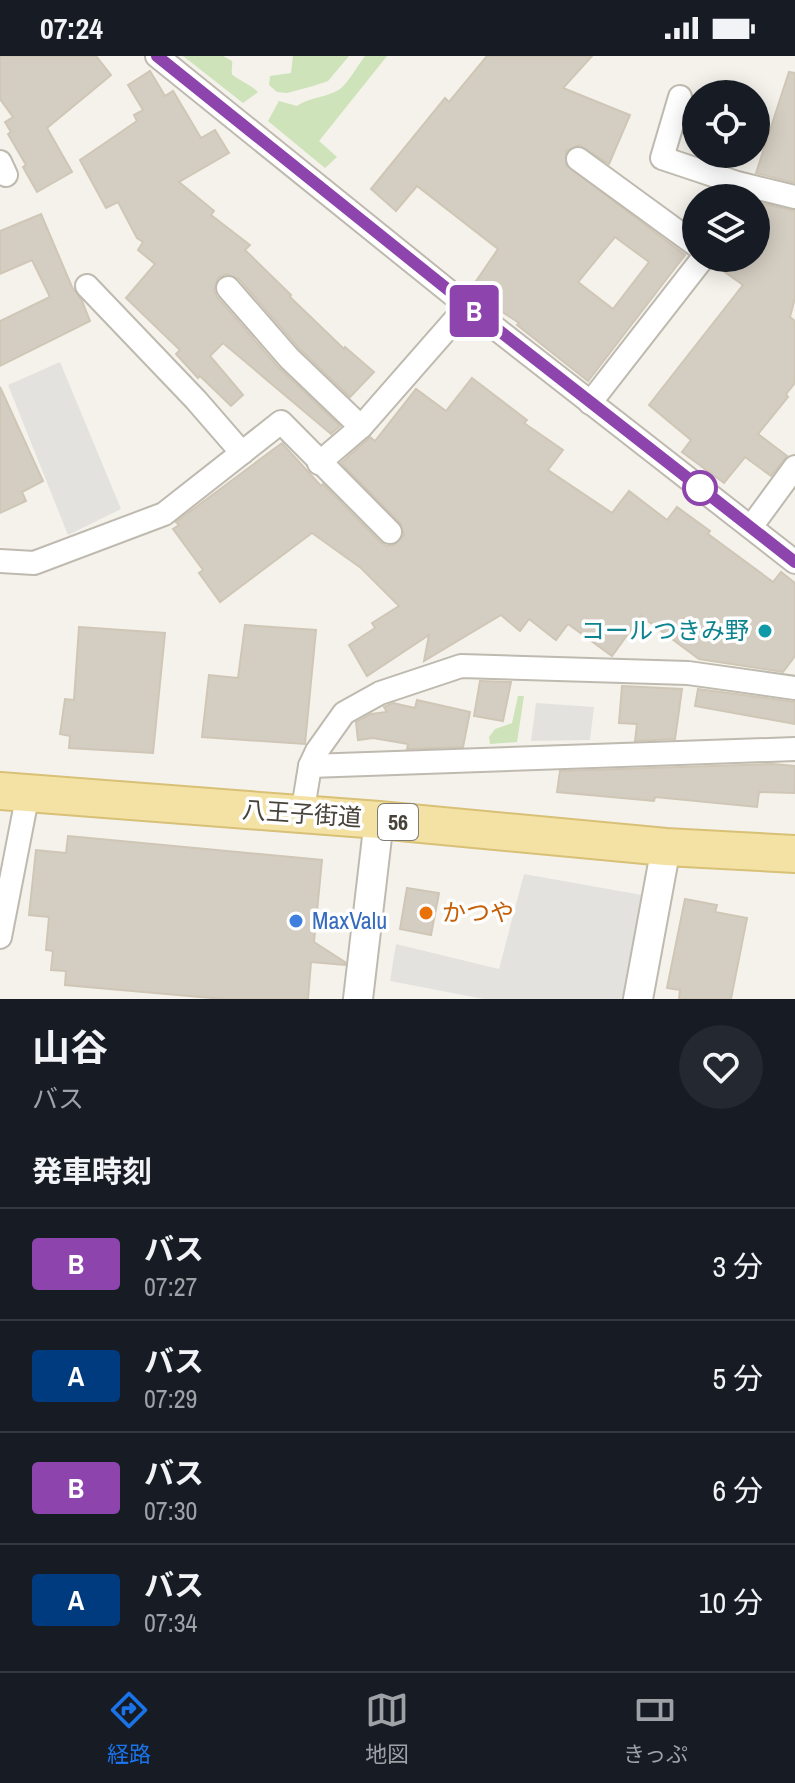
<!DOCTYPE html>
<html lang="ja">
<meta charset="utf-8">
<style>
:root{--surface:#171b24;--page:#242831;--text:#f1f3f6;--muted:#9ea1a6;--line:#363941;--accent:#1a73e8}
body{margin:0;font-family:"Archivo Narrow","Noto Sans JP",sans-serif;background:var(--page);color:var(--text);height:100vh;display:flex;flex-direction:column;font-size:30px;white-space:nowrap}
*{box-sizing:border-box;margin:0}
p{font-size:26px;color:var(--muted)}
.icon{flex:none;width:44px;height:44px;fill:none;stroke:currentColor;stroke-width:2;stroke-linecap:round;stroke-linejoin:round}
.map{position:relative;height:943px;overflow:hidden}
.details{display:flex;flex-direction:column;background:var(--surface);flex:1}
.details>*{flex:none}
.badge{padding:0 16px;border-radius:6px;font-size:28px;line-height:52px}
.fabs{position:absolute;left:682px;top:24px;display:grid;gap:16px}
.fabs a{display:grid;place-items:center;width:88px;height:88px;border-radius:50%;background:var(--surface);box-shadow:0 4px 20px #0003;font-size:40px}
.map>.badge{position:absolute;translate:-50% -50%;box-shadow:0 0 0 4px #fff}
h2{padding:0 32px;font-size:30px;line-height:72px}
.round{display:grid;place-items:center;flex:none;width:84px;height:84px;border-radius:42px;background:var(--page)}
.headline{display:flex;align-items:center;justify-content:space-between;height:136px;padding:0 32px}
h1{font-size:38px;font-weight:700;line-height:60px}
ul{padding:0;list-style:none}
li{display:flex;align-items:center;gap:24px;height:112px;padding:0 32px;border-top:2px solid var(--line)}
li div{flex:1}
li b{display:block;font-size:30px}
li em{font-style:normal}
li .badge{min-width:88px;font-weight:700;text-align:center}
.status{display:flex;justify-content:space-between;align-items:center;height:56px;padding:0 40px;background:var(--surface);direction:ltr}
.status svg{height:22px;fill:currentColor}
.menu{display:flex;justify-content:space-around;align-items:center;height:112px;border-top:2px solid var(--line);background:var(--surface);font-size:22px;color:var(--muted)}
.menu a{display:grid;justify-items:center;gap:4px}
.menu .selected{color:var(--accent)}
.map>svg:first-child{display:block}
.green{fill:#cee3b9}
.parking{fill:#e3e2df}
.building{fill:#d4cec2;stroke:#cfc6b6;stroke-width:2;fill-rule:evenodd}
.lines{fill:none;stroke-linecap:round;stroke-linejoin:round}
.minor-casing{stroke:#bfbaaf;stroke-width:26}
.tertiary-casing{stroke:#bfbaaf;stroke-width:32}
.primary-casing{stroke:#d8c076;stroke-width:40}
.minor{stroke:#fff;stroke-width:22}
.tertiary{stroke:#fff;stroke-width:28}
.primary{stroke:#f4e2a5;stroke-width:36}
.line-casing{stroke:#fff;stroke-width:18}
.line{stroke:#8e44ad;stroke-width:12}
.stop-dot{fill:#fff;stroke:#8e44ad;stroke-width:4}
.culture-dot{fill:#0f9aa8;stroke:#fff;stroke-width:3}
.food-dot{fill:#e8710a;stroke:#fff;stroke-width:3}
.shop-dot{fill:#3f7fe0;stroke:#fff;stroke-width:3}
.labels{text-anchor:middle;stroke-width:7;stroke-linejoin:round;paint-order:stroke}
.shield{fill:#fff;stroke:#7f7b75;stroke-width:2}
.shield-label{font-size:22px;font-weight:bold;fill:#48433a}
.culture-label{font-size:24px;fill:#0d838f;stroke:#fff;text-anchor:end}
.street-label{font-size:24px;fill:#48433a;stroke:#fff}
.food-label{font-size:24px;fill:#c56008;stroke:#fff;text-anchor:start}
.shop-label{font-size:24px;fill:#366cbe;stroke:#fff;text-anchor:start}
</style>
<div class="status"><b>07:24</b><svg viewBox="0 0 49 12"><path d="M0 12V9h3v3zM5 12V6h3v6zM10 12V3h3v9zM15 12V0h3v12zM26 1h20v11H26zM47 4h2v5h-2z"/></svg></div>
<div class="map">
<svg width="795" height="943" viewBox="0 0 795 943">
<rect width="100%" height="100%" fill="#f4f2eb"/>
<g class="green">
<path d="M183,0H223L232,5C233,9 231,13 232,18C233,21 253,30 258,36L243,47Z"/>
<polygon points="293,0 349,0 328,25 313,30 287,37 277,36 269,29 270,20 291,17"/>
<path d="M365,0H387L319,85L337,101L325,112L268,65L279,45L297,50C310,41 326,42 340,33C349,26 358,9 365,0Z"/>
<polygon points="518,640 524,640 517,686 490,688 489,681 495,673 512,667"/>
</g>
<g class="parking">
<polygon points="60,306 121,453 68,479 8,329"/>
<polygon points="536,647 594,651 590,684 531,685"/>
<polygon points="524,818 642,839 625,943 484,943 390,925 396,888 499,913"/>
</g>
<g class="building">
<polygon points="0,0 96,0 111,19 47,72 72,116 37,136 23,111 26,109 8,78 11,76 5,66 13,61 0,43"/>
<path d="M487,0H592L563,32L630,59L609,108L579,89L566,95V109L685,199L588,325L517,269L519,267L470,234L498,193L417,130L396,155L371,133L445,42L449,46ZM615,181L649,206L613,253L578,226Z"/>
<polygon points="150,15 165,40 173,35 201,82 215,74 229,97 179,126 214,155 211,159 250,189 245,194 291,239 290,241 344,293 345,291 374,316 350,341 299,292 239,223 226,218 218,222 214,234 217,241 278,311 340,370 331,378 223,287 210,300 243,339 231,350 200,320 198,322 176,298 180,294 126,242 155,208 138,194 143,186 137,182 118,146 106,152 80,104 137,65 134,59 143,54 128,29"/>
<polygon points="789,16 795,17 795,127 756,117"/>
<polygon points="756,146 795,155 795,242 790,261 795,265 795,327 786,338 788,341 758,378 787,400 771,420 745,401 724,427 682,396 691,384 649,349 743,229 715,209 717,202 756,202"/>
<polygon points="41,158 72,231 82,245 90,265 0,310 0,265 50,241 32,204 0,218 0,175"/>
<polygon points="472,322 527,364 524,367 563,394 548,414 612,457 629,435 667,464 677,451 710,475 708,478 773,526 781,516 795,527 795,600 783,616 699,603 641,560 612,600 568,568 556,584 529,563 520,575 501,559 424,605 429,579 367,620 349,589 375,572 372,567 399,550 361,512 312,477 220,546 199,517 203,514 173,473 179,469 176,466 282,387 321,430 323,428 380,486 387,490 394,489 404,479 400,467 341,407 370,381 375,385 416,333 446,355"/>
<polygon points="0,331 43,425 22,436 26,445 0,457"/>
<polygon points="245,569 316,574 305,688 202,681 209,619 238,622"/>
<polygon points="79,571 165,577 153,697 69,692 70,680 60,678 65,643 74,644"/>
<polygon points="480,625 511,626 503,665 474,660"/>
<polygon points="622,630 682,633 675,683 635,685 637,668 619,667"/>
<polygon points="698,633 795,646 795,668 695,650"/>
<polygon points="417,644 470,656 463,691 407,693 408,688 373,682 358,684 356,666 371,658 387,656 384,651 393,647 415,652"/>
<polygon points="773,708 795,710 795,737 759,736 757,751 655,741 654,745 557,736 560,715"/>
<polygon points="68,780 322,804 314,886 345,906 345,909 311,906 308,943 223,943 65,929 66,915 51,914 53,895 46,894 49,861 29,859 36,794 66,797"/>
<polygon points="407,832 439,837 431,879 400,873"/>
<polygon points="685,843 717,849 715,856 747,862 731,943 679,943 680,934 667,932"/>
</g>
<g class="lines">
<defs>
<g id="minor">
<polyline points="157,0 467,250 795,506"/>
<polyline points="680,41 662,102 737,127 795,141"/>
<polyline points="578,103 696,189"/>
<polyline points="0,106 6,119"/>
<polyline points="87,230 196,344 242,397"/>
<polyline points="228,232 289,302 361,371"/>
<polyline points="590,347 703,202"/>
<polyline points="319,407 361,371 467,250"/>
<polyline points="751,471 795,411"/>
<polyline points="0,505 34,507 164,458 281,366 390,476"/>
<polyline points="310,710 795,693"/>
<polyline points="302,759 310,710 317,695 344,657 380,637 461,610 688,617 795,632"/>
<polyline points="0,881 28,737"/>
</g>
<g id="tertiary">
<polyline points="358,943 379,764"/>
<polyline points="638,943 666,791"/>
</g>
<polyline id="primary" points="0,735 379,764 666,791 795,798"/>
</defs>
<use href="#minor" class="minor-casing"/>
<use href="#tertiary" class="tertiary-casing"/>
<use href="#primary" class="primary-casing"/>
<use href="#minor" class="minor"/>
<use href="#tertiary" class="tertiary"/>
<use href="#primary" class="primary"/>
</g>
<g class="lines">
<defs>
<polyline id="line" points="157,0 492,269 795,506"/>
</defs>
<use href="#line" class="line-casing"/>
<use href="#line" class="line"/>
</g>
<circle class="stop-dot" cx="700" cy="432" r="16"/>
<circle class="culture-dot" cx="765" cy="575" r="8"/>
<circle class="food-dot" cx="426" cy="857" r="8"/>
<circle class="shop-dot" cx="296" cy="865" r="8"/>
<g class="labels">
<rect class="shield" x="378" y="748" width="40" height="36" rx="6"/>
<g class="shield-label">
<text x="398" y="774">56</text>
</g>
<g class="culture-label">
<text x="749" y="583">コールつきみ野</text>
</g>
<g class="street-label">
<text transform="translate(302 758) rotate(4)" y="8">八王子街道</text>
</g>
<g class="food-label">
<text x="442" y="865">かつや</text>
</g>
<g class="shop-label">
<text x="312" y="873">MaxValu</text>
</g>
</g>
</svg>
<div class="fabs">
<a><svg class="icon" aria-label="locate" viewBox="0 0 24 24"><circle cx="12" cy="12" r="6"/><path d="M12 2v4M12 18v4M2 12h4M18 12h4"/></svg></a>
<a><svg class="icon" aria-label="layers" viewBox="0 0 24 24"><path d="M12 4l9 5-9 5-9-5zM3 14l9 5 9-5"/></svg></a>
</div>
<b class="badge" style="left:474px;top:255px;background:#8e44ad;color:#fff">B</b>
</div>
<section class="details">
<div class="headline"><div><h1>山谷</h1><p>バス</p></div><a class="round"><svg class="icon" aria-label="heart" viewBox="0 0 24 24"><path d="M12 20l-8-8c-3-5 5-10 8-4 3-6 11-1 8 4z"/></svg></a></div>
<h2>発車時刻</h2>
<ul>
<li><span class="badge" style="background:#8e44ad;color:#fff">B</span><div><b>バス</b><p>07:27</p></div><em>3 分</em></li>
<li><span class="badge" style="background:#003b80;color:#fff">A</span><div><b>バス</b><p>07:29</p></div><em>5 分</em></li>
<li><span class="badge" style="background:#8e44ad;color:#fff">B</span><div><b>バス</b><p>07:30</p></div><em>6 分</em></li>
<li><span class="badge" style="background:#003b80;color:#fff">A</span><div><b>バス</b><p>07:34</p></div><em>10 分</em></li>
</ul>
</section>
<nav class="menu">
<a class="selected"><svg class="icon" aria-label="directions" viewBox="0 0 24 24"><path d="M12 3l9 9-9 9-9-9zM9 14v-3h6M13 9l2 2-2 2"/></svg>経路</a>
<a><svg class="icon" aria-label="map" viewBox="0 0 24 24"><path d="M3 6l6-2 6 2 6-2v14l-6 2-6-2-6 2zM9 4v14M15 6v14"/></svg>地図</a>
<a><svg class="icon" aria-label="tickets" viewBox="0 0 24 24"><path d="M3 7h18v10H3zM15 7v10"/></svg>きっぷ</a>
</nav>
